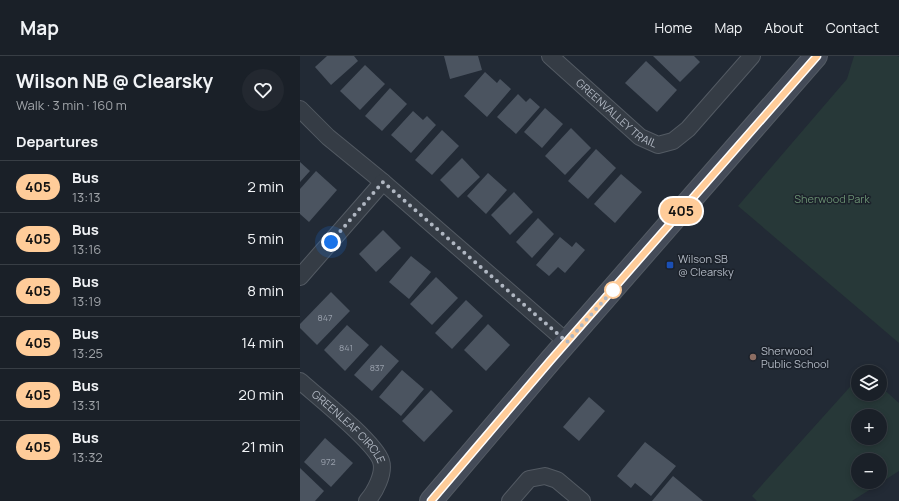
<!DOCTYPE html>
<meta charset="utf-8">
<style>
:root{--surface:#1a2028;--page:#232830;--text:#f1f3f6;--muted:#9fa3a8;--line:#383e45}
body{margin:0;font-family:Manrope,sans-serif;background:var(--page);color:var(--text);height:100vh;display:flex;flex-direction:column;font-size:15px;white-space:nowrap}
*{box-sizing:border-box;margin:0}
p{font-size:13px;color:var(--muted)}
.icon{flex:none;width:22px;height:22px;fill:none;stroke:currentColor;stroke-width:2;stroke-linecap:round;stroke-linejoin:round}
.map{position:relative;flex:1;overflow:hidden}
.details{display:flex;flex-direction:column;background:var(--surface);width:300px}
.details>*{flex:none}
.badge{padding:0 8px;border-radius:13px;font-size:14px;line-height:26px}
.tools{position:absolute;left:551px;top:309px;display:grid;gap:8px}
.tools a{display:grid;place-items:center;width:36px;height:36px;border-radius:50%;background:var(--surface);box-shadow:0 2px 6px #0003,0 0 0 1px var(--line);font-size:20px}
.you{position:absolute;width:20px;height:20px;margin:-10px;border:3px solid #fff;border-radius:50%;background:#1a73e8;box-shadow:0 0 0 6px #1a73e833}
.map>.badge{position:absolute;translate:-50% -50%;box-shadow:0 0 0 2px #fff}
h2{padding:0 16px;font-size:15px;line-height:36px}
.round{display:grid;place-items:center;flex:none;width:42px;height:42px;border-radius:21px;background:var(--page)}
.summary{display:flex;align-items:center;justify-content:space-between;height:68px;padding:0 16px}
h1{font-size:19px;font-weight:700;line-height:30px}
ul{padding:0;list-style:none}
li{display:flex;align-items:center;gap:12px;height:52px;padding:0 16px;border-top:1px solid var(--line)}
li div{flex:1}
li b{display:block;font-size:15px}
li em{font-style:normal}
li .badge{min-width:44px;font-weight:700;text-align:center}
header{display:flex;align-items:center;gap:24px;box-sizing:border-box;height:56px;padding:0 20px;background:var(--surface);border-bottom:1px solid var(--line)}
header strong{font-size:19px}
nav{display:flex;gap:22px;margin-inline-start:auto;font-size:14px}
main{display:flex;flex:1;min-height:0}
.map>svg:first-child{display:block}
.green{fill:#273838;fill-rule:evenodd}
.building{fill:#4b5460}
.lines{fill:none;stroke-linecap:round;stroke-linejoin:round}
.street-casing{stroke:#535a63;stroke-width:18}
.secondary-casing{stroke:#535a63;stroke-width:24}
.street{stroke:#353c45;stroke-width:16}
.secondary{stroke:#444b58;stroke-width:22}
.line-casing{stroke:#fff;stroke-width:9}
.line{stroke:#fc9;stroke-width:6}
.walk{stroke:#b0b7c2;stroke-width:4;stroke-dasharray:0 7.2}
.transit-dot{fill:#1a4fb4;stroke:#1b212a;stroke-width:1.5}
.stop-dot{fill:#fff;stroke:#fc9;stroke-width:2}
.education-dot{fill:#8d6e63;stroke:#1b212a;stroke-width:1.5}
.labels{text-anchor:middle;stroke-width:3;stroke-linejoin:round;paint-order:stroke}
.number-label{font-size:9px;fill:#979eaa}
.street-label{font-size:11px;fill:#b0b7c2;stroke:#1b212a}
.park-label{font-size:11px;fill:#6a9072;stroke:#1b212a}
.poi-label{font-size:11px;fill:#b0b7c2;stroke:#1b212a;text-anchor:start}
</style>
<header>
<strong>Map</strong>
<nav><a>Home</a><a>Map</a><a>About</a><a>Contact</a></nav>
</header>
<main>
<section class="details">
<div class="summary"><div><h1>Wilson NB @ Clearsky</h1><p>Walk · 3 min · 160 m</p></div><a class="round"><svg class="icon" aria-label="heart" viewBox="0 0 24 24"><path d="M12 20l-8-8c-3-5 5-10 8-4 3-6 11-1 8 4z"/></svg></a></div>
<h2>Departures</h2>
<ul>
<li><span class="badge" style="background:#fc9;color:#111">405</span><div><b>Bus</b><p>13:13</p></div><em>2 min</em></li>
<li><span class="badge" style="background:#fc9;color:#111">405</span><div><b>Bus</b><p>13:16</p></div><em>5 min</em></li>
<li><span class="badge" style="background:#fc9;color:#111">405</span><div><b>Bus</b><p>13:19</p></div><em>8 min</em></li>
<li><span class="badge" style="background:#fc9;color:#111">405</span><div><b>Bus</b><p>13:25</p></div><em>14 min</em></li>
<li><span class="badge" style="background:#fc9;color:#111">405</span><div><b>Bus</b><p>13:31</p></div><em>20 min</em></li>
<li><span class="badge" style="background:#fc9;color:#111">405</span><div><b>Bus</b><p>13:32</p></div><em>21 min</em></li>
</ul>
</section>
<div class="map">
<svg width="599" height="445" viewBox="0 0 599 445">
<rect width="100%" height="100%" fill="#222a35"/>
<g class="green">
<polygon points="554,0 597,0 599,1 599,287 438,150 547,23"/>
<path d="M558,322V338H580V330L599,347V415L552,445H457L452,440ZM558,360H580V382H558ZM558,404H580V426H558Z"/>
</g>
<g class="building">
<polygon points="27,0 54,0 58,5 31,29 15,11"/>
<polygon points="144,0 178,0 182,14 150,23"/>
<polygon points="353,0 394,0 400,6 380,26"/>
<polygon points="346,5 377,34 357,56 325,27"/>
<polygon points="65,9 85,28 60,54 40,35"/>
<polygon points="185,16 197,27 200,23 211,33 187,61 164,40"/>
<polygon points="90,32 107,48 82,75 65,60"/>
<polygon points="218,38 226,46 230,42 240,51 216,78 197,61"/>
<polygon points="245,52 263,68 242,92 224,76"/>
<polygon points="113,55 123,64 127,60 136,69 111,97 91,79"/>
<polygon points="271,72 291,92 265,119 245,100"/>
<polygon points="142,74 159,90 132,119 115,104"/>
<polygon points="296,93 316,112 288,143 268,125"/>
<polygon points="162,102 180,121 158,142 140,124"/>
<polygon points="0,106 10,115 0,126"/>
<polygon points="16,115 37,134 9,166 0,158 0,133"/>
<polygon points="188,117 207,134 186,158 167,140"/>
<polygon points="321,118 342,136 315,167 294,148"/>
<polygon points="214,136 233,156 210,179 191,159"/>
<polygon points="238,162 254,178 232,202 216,186"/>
<polygon points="83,174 101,192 76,216 59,198"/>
<polygon points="260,181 272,191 276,186 285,194 265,217 258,211 249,220 236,209"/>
<polygon points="111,200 131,216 109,243 89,226"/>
<polygon points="136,221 158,242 132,269 110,248"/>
<polygon points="31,236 50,255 17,289 0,272 0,268"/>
<polygon points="166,244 183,260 152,293 135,277"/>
<polygon points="188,268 210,289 186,315 164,294"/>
<polygon points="47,269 69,289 45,315 24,294"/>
<polygon points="81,289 99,305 72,335 54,319"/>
<polygon points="102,314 124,333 101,360 79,341"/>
<polygon points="131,334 153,355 124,386 102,365"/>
<polygon points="289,341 305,355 279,385 263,371"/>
<polygon points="25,382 53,407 31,431 4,406"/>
<polygon points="345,386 376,410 351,440 335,427 331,432 317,420"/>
<polygon points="0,412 24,435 15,445 0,445"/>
<polygon points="373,420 403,445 352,445"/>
</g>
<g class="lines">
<defs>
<g id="street">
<path id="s1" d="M250,0L340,81L358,89L373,85L388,73L452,0"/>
<polyline points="0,53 28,81 83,126 267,286"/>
<polyline points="0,221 83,126"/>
<path id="s2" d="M0,325C17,340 75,386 81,405C85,417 75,436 67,445"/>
<polyline points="210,445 229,423 245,420 257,424 282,445"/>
</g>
<polyline id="secondary" points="131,445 250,305 516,0"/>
</defs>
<use href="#street" class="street-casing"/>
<use href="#secondary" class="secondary-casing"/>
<use href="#street" class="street"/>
<use href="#secondary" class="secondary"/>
</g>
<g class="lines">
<defs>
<polyline id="line" points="131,445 250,305 517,0"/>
</defs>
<use href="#line" class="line-casing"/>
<use href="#line" class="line"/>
<polyline class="walk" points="31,186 83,126 267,286 313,234"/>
</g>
<rect class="transit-dot" x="366" y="205" width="8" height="8" rx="2"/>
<circle class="stop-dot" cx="313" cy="234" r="8"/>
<circle class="education-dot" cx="453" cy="301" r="4"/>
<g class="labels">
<g class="number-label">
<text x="25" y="265">847</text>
<text x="46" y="295">841</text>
<text x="77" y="315">837</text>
<text x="28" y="409">972</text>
</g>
<g class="street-label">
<text dy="4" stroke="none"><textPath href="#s1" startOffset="88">GREENVALLEY TRAIL</textPath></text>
<text dy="4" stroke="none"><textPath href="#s2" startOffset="67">GREENLEAF CIRCLE</textPath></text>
</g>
<g class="park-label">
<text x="532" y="147">Sherwood Park</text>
</g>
<g class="poi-label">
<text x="378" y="207">Wilson SB<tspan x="378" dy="13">@ Clearsky</tspan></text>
<text x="461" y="299">Sherwood<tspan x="461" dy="13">Public School</tspan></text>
</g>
</g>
</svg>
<div class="tools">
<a><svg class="icon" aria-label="layers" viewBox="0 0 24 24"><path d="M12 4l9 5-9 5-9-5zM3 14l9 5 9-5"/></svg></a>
<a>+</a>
<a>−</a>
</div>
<div class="you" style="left:31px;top:186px"></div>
<b class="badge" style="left:381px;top:155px;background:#fc9;color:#111">405</b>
</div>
</main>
